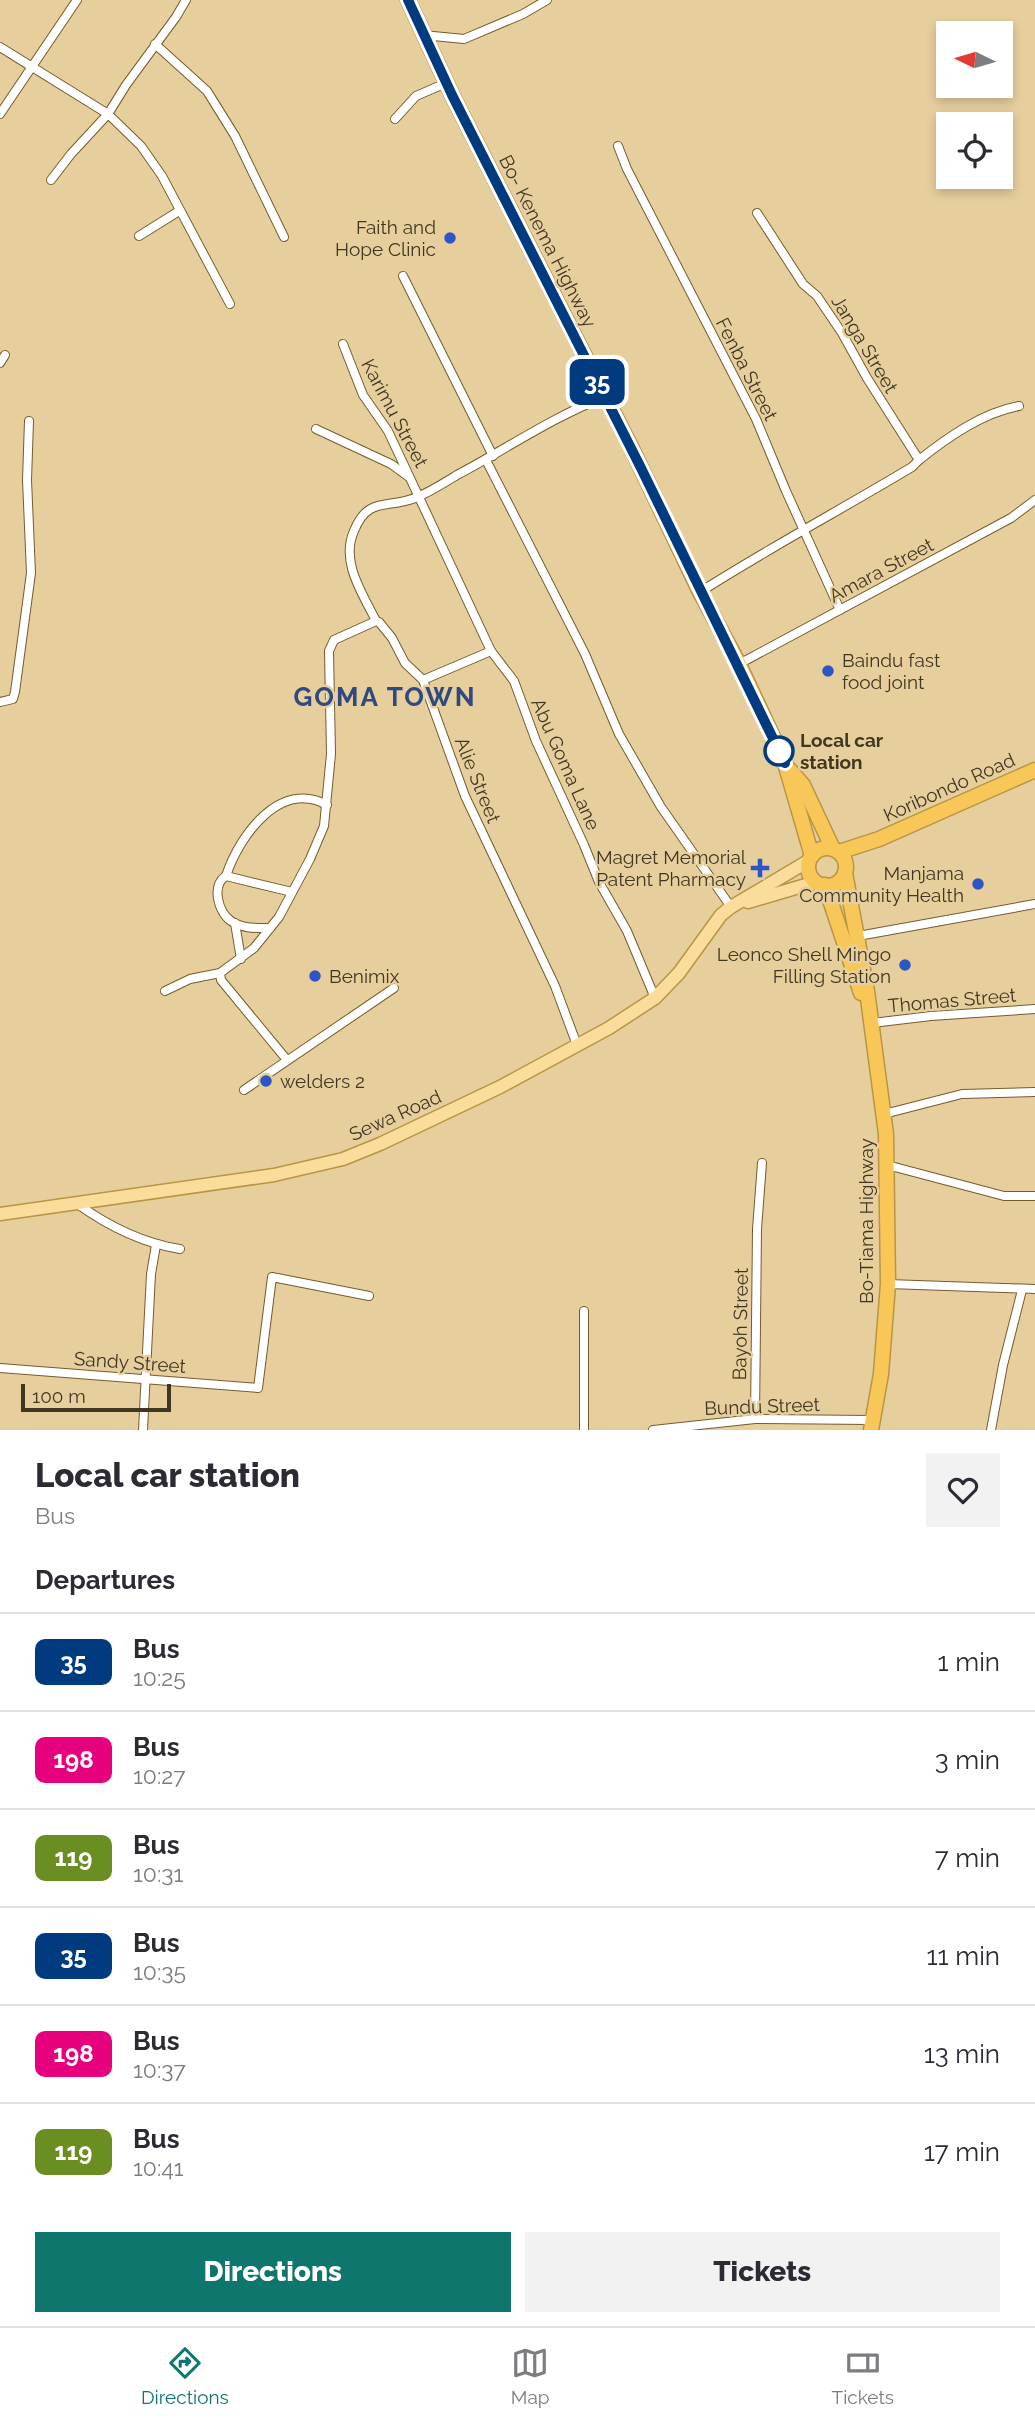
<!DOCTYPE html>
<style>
:root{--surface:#fff;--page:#f2f2f3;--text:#2b2b33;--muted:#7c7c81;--line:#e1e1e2;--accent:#0f766e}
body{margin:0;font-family:Raleway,sans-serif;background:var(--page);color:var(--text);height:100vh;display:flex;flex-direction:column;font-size:26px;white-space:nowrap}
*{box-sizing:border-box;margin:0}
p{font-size:23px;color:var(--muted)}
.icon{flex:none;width:38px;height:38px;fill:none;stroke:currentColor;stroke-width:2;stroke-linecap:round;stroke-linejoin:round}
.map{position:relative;height:1430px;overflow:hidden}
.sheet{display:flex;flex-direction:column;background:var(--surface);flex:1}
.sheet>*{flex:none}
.badge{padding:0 14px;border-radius:10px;font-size:24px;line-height:46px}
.needle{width:46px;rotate:275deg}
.tools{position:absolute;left:936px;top:21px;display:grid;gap:14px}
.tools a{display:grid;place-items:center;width:77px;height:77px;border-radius:0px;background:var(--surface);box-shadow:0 4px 10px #0003;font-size:35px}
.scale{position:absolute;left:21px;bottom:18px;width:150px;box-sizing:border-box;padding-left:7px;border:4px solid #403723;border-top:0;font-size:19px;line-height:24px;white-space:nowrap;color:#403723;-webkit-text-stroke:5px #e7cf9d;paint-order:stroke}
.map>.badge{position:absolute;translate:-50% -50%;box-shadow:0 0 0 4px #fff}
h2{padding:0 35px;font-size:26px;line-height:63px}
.round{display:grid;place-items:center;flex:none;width:74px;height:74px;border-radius:0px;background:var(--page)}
.summary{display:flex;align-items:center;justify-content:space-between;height:119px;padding:0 35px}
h1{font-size:33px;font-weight:800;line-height:52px}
.primary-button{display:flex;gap:14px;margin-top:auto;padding:14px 35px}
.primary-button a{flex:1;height:80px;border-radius:0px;background:var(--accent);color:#fff;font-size:28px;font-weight:800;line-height:80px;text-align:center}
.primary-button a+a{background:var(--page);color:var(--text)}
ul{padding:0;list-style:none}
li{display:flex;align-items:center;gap:21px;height:98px;padding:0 35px;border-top:2px solid var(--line)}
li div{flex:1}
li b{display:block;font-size:26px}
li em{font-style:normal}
li .badge{min-width:77px;font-weight:700;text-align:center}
.menu{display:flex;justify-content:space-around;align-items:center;height:98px;border-top:2px solid var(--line);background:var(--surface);font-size:19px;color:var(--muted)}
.menu a{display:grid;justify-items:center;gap:4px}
.menu .selected{color:var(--accent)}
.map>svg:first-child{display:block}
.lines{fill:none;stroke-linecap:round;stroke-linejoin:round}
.street-casing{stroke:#725d2e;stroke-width:10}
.primary-casing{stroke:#b89545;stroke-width:15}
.highway-casing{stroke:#b89545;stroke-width:17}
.street{stroke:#fff;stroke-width:8}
.primary{stroke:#fbdd9b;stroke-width:12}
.highway{stroke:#f8c758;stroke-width:14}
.line-casing{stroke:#fff;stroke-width:16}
.line{stroke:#003b80;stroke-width:10}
.poi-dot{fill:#2c56c5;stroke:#e7cf9d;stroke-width:2.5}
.stop-dot{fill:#fff;stroke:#003b80;stroke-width:3.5}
.labels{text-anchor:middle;stroke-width:5;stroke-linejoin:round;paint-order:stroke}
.poi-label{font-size:19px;fill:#403723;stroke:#e7cf9d;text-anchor:end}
.street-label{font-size:19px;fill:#403723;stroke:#e7cf9d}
.stop-label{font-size:19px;font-weight:bold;fill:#403723;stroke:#e7cf9d;text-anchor:start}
.district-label{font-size:26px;font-weight:bold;letter-spacing:2px;fill:#304981;stroke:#e7cf9d}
</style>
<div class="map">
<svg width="1035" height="1430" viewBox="0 0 1035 1430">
<rect width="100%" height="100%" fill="#e7cf9d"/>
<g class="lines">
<defs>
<g id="street">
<polyline points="423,35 464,39 523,14 547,0"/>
<polyline points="155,44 207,91 235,136 284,237"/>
<polyline points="0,47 108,114 141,146 162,176 230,304"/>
<polyline points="0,114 77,0"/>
<polyline points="395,119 416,96 446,83"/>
<polyline points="618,146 627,169 756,419 786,491 840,610"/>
<polyline points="51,180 71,154 108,114 126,85 176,17 186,0"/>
<polyline points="139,236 179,211"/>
<polyline points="403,276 493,456"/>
<polyline points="343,344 363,395 388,431 491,651"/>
<polyline points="0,363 5,355"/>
<polyline points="316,429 391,464 409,477"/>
<polyline points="486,460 585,654 619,734 661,807 731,907"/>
<path d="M919,460C948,437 982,413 1019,406"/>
<path d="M700,592C769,548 842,509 912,467L919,460L867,378L842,333L817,296L803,284L757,213"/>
<polyline points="739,664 1011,518 1035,500"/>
<polyline points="423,680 491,651 514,681 536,741 584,845 599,882 627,931 655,998"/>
<polyline points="0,702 13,699 15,692 31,573 27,480 29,421"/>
<path d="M226,876C239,836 280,779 327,805"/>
<polyline points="235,923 241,959"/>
<path d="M270,928C256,928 243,929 231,921C218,912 211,885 226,876L292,892"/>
<polyline points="858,936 1035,904"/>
<polyline points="165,991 190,979 220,973"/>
<polyline points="872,1023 931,1016 1035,1009"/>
<path d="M577,1045L555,986L465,796L423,680L405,663L392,638L379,622L376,621C363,594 340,562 354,531C368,496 387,509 415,498C430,492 444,483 457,475C506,449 553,417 604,397"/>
<polyline points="287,1060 221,980 220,973 254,948 279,917 310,859 324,826 331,754 329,651 334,640 376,621"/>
<polyline points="244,1090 394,988"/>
<polyline points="884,1114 962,1094 1035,1092"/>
<polyline points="887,1165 1004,1196 1035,1196"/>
<path d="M76,1203C108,1226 141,1243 180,1249"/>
<polyline points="888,1284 1035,1289"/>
<polyline points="0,1368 258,1388 272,1277 369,1296"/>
<polyline points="755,1419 757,1229 762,1163"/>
<polyline points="143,1430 151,1274 156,1245"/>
<polyline points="584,1430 584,1311"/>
<polyline points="653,1430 755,1419 872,1420"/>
<polyline points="991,1430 1003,1365 1022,1290"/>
</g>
<g id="primary">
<polyline points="748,902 816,882"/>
<polyline points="0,1214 274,1175 343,1159 380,1144 500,1087 609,1028 655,998 679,973 721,915 731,907 810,860"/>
</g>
<g id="highway">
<polyline points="408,0 452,95 631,447 700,592 739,664 785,763 812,856"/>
<polyline points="790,770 803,785 833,849"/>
<circle cx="827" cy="867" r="19"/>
<polyline points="839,852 879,839 1035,770"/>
<polyline points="845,873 867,991 886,1134 888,1284 881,1374 871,1430"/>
<polyline points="825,885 861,993"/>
</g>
</defs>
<use href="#street" class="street-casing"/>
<use href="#primary" class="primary-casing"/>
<use href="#highway" class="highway-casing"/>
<use href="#street" class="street"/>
<use href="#primary" class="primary"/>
<use href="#highway" class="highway"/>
</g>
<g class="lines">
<defs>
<polyline id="line" points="408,0 452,95 640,466 785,763"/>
</defs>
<use href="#line" class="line-casing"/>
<use href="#line" class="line"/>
</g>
<g class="poi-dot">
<circle cx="450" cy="238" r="7"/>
<circle cx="828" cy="671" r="7"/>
<path d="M756.5 857.5h7v7h7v7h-7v7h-7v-7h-7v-7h7z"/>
<circle cx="978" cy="884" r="7"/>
<circle cx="905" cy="965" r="7"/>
<circle cx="315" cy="976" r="7"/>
<circle cx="266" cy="1081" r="7"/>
</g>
<circle class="stop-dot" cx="779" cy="751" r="14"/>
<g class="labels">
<g class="poi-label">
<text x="436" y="234">Faith and<tspan x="436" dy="22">Hope Clinic</tspan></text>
<text x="842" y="667" text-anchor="start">Baindu fast<tspan x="842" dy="22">food joint</tspan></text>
<text x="746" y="864">Magret Memorial<tspan x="746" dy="22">Patent Pharmacy</tspan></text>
<text x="964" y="880">Manjama<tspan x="964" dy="22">Community Health</tspan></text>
<text x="891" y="961">Leonco Shell Mingo<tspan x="891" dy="22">Filling Station</tspan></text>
<text x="329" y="983" text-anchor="start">Benimix</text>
<text x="280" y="1088" text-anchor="start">welders 2</text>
</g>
<g class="street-label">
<text transform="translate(548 241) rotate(63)" y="7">Bo- Kenema Highway</text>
<text transform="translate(865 344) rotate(59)" y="7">Janga Street</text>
<text transform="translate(747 369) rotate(63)" y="7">Fenba Street</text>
<text transform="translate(395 413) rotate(62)" y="7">Karimu Street</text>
<text transform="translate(881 570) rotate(-28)" y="7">Amara Street</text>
<text transform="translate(566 764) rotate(66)" y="7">Abu Goma Lane</text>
<text transform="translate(478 780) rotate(68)" y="7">Alie Street</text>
<text transform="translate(949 787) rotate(-24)" y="7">Koribondo Road</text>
<text transform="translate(952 1000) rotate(-5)" y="7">Thomas Street</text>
<text transform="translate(395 1115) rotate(-24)" y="7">Sewa Road</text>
<text transform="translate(866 1221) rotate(-90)" y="7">Bo-Tiama Highway</text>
<text transform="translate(740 1324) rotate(-89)" y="7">Bayoh Street</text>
<text transform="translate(130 1362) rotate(4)" y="7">Sandy Street</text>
<text transform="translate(762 1406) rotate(-2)" y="7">Bundu Street</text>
</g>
<g class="stop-label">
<text x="800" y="747">Local car<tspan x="800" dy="22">station</tspan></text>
</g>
<g class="district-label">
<text x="385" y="706">GOMA TOWN</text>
</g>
</g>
</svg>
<div class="tools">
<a><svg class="needle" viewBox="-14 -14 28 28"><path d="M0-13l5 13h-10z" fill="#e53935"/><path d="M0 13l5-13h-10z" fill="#7c7c81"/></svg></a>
<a><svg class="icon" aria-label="locate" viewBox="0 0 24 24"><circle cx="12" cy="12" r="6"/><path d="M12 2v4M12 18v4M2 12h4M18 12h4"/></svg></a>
</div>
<div class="scale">100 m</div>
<b class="badge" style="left:597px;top:382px;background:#003b80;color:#fff">35</b>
</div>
<section class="sheet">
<div class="summary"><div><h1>Local car station</h1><p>Bus</p></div><a class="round"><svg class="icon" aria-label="heart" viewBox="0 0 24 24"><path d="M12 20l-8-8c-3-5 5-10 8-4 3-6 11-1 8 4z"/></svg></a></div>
<h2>Departures</h2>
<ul>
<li><span class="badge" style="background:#003b80;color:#fff">35</span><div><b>Bus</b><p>10:25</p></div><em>1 min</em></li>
<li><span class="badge" style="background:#e6007e;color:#fff">198</span><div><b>Bus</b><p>10:27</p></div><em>3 min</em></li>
<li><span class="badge" style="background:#6b8e23;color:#fff">119</span><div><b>Bus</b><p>10:31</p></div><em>7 min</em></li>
<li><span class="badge" style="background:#003b80;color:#fff">35</span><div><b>Bus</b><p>10:35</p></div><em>11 min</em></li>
<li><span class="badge" style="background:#e6007e;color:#fff">198</span><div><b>Bus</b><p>10:37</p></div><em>13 min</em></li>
<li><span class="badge" style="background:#6b8e23;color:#fff">119</span><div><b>Bus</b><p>10:41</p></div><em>17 min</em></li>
</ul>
<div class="primary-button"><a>Directions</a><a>Tickets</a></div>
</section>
<nav class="menu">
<a class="selected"><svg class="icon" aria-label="directions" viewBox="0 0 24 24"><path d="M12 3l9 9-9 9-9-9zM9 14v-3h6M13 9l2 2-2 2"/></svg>Directions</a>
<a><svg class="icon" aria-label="map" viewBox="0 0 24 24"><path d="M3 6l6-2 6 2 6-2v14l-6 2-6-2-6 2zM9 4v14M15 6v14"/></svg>Map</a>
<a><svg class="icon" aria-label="tickets" viewBox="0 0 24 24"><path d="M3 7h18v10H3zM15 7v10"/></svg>Tickets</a>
</nav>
